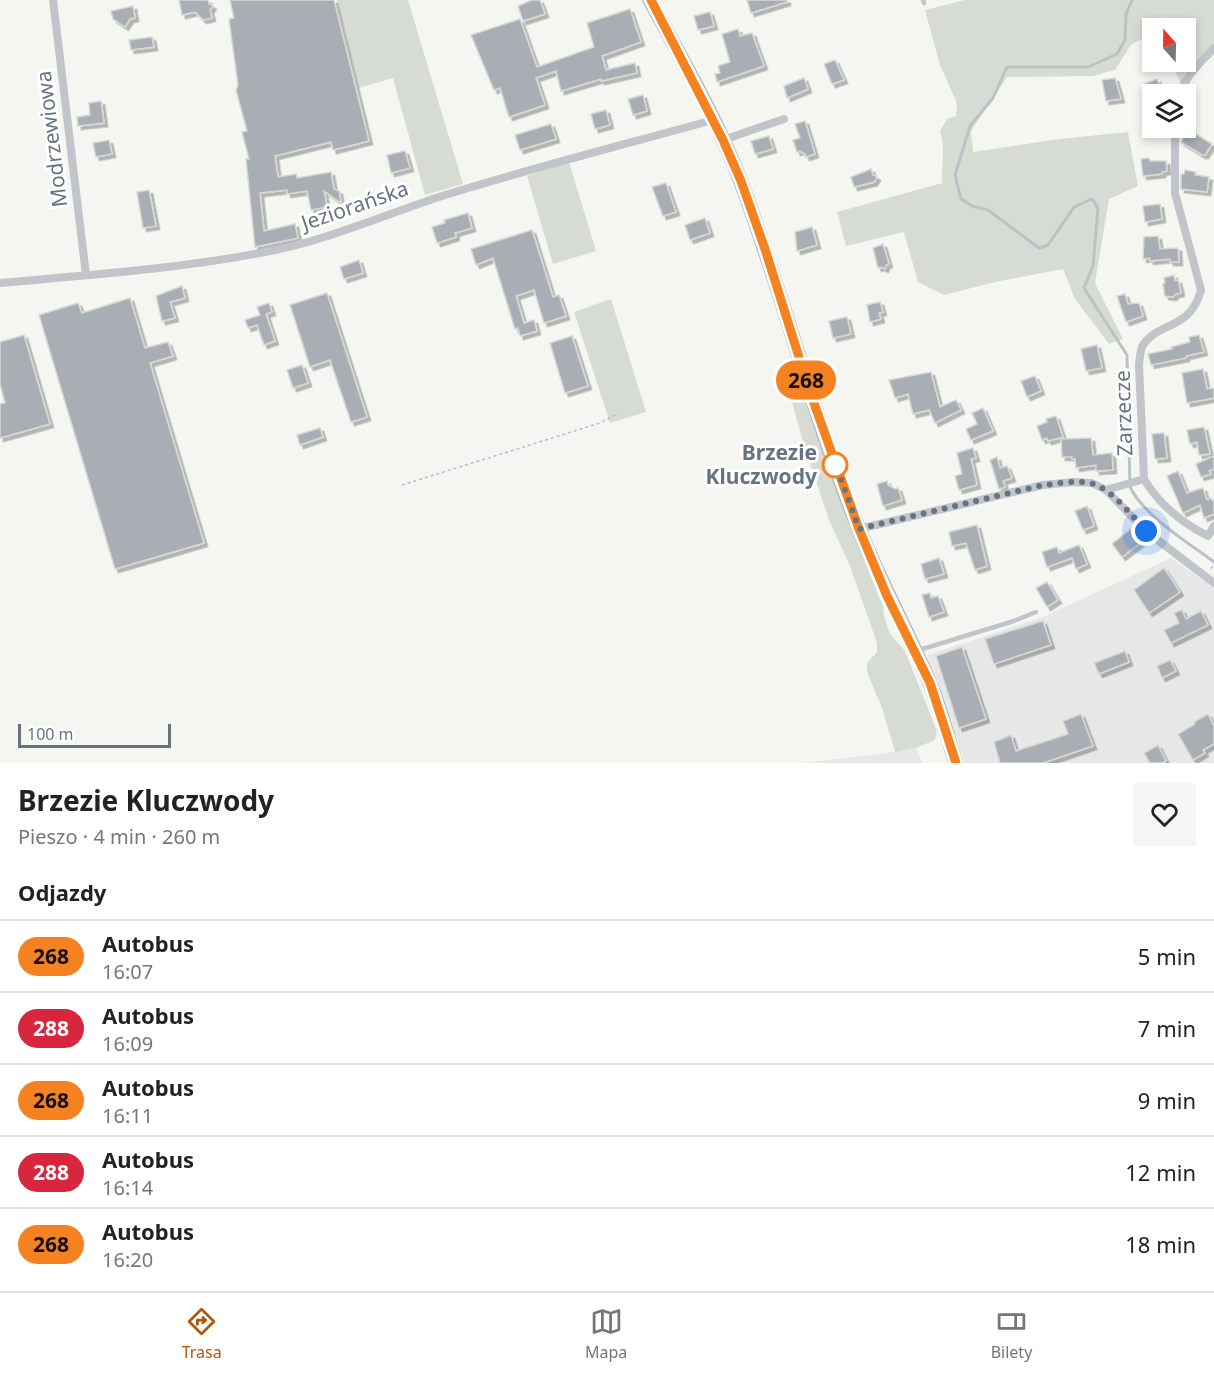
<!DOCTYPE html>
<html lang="pl">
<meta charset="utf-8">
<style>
:root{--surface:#fff;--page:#f6f6f6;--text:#222;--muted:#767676;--line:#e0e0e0;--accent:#b45309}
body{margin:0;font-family:"Noto Sans",sans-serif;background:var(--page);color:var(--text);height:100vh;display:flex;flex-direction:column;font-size:22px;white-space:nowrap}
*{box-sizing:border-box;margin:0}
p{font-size:20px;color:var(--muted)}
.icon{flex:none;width:33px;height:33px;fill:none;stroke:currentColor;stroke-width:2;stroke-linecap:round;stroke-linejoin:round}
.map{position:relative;height:763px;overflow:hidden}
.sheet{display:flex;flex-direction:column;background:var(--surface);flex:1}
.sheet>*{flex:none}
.badge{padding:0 12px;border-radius:20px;font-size:21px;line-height:39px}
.needle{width:39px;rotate:340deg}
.tools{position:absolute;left:1142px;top:18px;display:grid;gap:12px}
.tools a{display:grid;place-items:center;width:54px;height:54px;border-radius:0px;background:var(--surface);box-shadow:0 3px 9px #0003;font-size:30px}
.scale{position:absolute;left:18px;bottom:15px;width:153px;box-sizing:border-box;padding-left:6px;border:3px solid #677381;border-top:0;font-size:16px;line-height:21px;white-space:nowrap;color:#677381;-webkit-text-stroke:4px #fff;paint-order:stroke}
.you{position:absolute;width:30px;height:30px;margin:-15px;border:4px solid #fff;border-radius:50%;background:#1a73e8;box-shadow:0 0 0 9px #1a73e833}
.map>.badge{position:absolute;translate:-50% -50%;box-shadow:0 0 0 3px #fff}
h2{padding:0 18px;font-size:22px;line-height:54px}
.round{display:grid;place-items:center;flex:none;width:63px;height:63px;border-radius:0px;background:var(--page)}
.head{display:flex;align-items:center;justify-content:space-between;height:102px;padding:0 18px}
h1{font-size:28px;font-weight:700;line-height:45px}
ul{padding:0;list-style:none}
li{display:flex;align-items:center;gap:18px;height:72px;padding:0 18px;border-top:2px solid var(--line)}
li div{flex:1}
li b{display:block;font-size:22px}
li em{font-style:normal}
li .badge{min-width:66px;font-weight:700;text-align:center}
.tab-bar{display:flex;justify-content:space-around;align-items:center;height:84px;border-top:2px solid var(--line);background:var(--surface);font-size:16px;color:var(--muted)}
.tab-bar a{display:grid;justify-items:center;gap:3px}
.tab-bar .on{color:var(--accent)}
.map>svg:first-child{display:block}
.built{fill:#e6e7e6}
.green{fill:#d6dcd4}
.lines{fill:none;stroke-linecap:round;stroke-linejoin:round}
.stream{stroke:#b9c3c7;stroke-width:3}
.building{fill:#a8aeb4;stroke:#d7d7d5;stroke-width:1.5;filter:url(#shadow)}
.secondary-casing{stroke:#b4b8bc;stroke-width:15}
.path{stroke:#b9bbbe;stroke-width:1.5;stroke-dasharray:3 3;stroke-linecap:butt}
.lane{stroke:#c1c4c8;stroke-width:4.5}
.street{stroke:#c1c4c8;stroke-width:8}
.secondary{stroke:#fff;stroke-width:12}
.line-casing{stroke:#fff;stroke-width:14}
.line{stroke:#f58220;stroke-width:9}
.walk{stroke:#677381;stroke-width:6;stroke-dasharray:0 10.8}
.stop-dot{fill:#fff;stroke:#f58220;stroke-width:3}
.labels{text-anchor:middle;stroke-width:6;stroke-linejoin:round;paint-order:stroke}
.street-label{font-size:21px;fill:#677381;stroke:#fff}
.stop-label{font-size:21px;font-weight:bold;fill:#677381;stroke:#fff;text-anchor:end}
</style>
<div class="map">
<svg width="1214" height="763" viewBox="0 0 1214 763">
<defs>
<filter id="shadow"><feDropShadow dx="3.5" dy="3.5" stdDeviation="0" flood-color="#0004"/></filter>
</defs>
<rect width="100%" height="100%" fill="#f5f6f2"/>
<g class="built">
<polygon points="1171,558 1214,588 1214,763 965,763 927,655 1043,617"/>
<polygon points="916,748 922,763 803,763 895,752"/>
</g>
<g class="green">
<polygon points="337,0 408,0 463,184 425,195 393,78 359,88"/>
<path d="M965,0H1214V43L1192,65L1181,84L1171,62H1185V28H1152V36L1139,40L1131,45L1115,70L1093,76L1007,77L971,131L973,152L1060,139L1128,132L1138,186L1109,199L1095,283L1123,339L1109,344L1075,299L1063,269L995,282L944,295L918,282L904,232L846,246L837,212L942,183C941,165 946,148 940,131L947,119L956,116L957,108L956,101L940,65L925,10Z"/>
<polygon points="569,162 596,251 553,264 527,176"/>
<polygon points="611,299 646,412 610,423 574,312"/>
<polygon points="796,370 836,490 883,606 884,616 890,634 905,651 937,731 935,740 916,748 895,752 882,708 867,672 867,663 877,652 877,643 850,566 829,520 803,442 785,376"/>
</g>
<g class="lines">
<path class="stream" d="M1132,0L1126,14L1125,40L1117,54L1088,67H1007L993,98L970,126L955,175L961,199L972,206L988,210L1039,248L1048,245L1074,207L1092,199L1098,208L1093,266L1084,288L1127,355L1130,487C1145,517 1188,542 1214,562"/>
</g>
<g class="building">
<polygon points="179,0 208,0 209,4 213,6 210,10 212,18 203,20 195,12 182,15"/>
<polygon points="230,0 334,0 369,141 333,150 331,142 275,156 278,177 296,174 297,178 331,172 334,189 339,191 341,203 324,191 327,207 311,210 307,191 287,194 287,190 260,193 264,231 295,224 298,238 255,247 246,159 249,159 242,132 247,131 236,90 238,85 229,19 234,18"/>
<polygon points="532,0 540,0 545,14 523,21 518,6"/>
<polygon points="747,0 787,0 787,2 751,13"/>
<polygon points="133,6 135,18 130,19 125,27 113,19 111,11"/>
<polygon points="630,9 641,42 602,56 606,70 635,63 637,73 601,81 601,79 561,91 556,71 536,78 545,105 509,117 500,88 494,90 471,35 520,19 537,67 594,47 587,23"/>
<polygon points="710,12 714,26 698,30 694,16"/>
<polygon points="738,29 740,36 752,33 764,66 717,82 715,74 720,73 718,66 730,62 722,34"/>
<polygon points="152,37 154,47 131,50 129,40"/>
<polygon points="835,60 844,80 832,84 824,64"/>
<polygon points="804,78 808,89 787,98 784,86"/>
<polygon points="1115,78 1121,99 1106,101 1102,80"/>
<polygon points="1157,79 1163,94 1148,94 1144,84"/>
<polygon points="643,95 647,111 633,115 628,99"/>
<polygon points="101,101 104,123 78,126 77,117 90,115 89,103"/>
<polygon points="606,110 610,125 595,129 591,114"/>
<polygon points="805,121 815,154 806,157 805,154 800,151 797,152 793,140 800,138 795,124"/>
<polygon points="551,124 556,139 520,150 515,135"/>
<polygon points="1188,129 1212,144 1205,155 1202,155 1181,142"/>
<polygon points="769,136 773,149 755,154 751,141"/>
<polygon points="109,140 112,154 96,157 93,143"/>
<polygon points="405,151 410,168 391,173 387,155"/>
<polygon points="1149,158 1150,161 1166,161 1167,171 1162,172 1162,174 1143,176 1141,159"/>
<polygon points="871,169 873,175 877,177 874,182 854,187 851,177"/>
<polygon points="1185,170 1196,172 1195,175 1209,177 1207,192 1181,189 1181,174 1184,174"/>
<polygon points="666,183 676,212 663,216 652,187"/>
<polygon points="149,190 156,226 143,228 137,192"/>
<polygon points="1160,204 1162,219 1145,222 1143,206"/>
<polygon points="468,213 472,228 455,233 456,237 437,243 432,227 445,223 444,220"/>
<polygon points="705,218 710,233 690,240 685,225"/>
<polygon points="812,227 817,245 797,251 795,232"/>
<polygon points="532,230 553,297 559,295 566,316 544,323 534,290 516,296 524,323 534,320 537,331 520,336 518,328 515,329 493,258 476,265 471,249"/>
<polygon points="1158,236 1160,249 1178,248 1179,262 1170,262 1170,259 1150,261 1150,258 1143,259 1144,237"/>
<polygon points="883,244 889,264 886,265 885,269 881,267 878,268 873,248"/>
<polygon points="359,260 363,273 344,279 340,267"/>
<polygon points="1174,275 1175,281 1178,280 1181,293 1176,294 1173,297 1165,296 1163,284 1165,283 1164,278"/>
<polygon points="182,286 185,298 170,302 175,318 162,321 156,296"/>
<polygon points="327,293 367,417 351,422 330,360 310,367 290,305"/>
<polygon points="1125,294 1128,304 1139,303 1143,316 1126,322 1117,296"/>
<polygon points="130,298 145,348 168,342 173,356 150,363 204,543 115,569 39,315 78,303 82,313"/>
<polygon points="880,302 883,312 879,313 881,319 870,322 867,305"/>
<polygon points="269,303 272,312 266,314 275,341 264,345 257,325 248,328 245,320 260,315 257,307"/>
<polygon points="847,317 851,334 833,338 829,321"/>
<polygon points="24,335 50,424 0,438 0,404 5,403 0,384 0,342"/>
<polygon points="1199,335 1204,352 1186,356 1186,358 1151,365 1148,354 1172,349 1171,347 1190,342 1189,337"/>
<polygon points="572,336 588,386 565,393 550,343"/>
<polygon points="1097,345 1102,368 1086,371 1081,349"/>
<polygon points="302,365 308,383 293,388 287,370"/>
<polygon points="1203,369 1207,389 1214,388 1214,398 1187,403 1182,373"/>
<polygon points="931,372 940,407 956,400 961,410 935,423 929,410 913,414 908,394 895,398 889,380"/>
<polygon points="1035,376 1041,391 1027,397 1021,381"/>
<polygon points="983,408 993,431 971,440 966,429 977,424 972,413"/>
<polygon points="1056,416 1063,437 1048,441 1047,438 1042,440 1037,426 1047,422 1046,419"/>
<polygon points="1204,427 1210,454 1199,455 1197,442 1190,444 1187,430"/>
<polygon points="320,428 323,437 300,445 297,435"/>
<polygon points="1164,433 1167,458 1155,459 1152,434"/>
<polygon points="1091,438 1093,455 1112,453 1113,470 1096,471 1096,465 1076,468 1075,459 1072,459 1072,457 1062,457 1061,439"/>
<polygon points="973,448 976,458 971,459 977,485 959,490 955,476 962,474 957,453"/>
<polygon points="997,457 1000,468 1007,466 1012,478 1003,481 1005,487 999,489 990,460"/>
<polygon points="1211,457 1214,457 1214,469 1209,471 1211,474 1201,477 1196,464"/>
<polygon points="1178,471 1187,493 1203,488 1207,500 1211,498 1212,500 1214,500 1214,514 1204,518 1200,505 1183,513 1167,476"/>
<polygon points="887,481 888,485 895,489 898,488 902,500 883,506 877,484"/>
<polygon points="1087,506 1094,526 1083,530 1075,511"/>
<polygon points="977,525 987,566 975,570 966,543 952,546 949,532"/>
<polygon points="1132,528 1143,541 1122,557 1112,544"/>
<polygon points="1079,545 1087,564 1076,569 1072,558 1047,567 1042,552 1057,547 1059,553"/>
<polygon points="939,558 944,574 925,579 921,564"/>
<polygon points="1164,568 1180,592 1149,613 1134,590"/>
<polygon points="1047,582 1058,600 1047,607 1036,588"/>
<polygon points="930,593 931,598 938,596 944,612 929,617 922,595"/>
<polygon points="1182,610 1186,619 1201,611 1208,625 1171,643 1164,630 1179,623 1174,613"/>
<polygon points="1043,621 1051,645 994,664 985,639"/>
<polygon points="962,647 986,719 959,728 936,656"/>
<polygon points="1125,651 1129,662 1099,674 1094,663"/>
<polygon points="1170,660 1176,671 1162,678 1157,666"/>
<polygon points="1081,714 1093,746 1043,763 1000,763 994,742 1011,735 1016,751 1068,734 1063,721"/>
<polygon points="1208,714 1214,726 1214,744 1203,750 1205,753 1193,760 1178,734 1195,724 1194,722"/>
<polygon points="1158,745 1166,761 1162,763 1150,763 1144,753"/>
</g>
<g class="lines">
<defs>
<path id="secondary" d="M650,0C682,60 717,119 741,182C784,297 813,416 859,529C880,581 907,630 929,681C940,707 947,736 956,763"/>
</defs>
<use href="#secondary" class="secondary-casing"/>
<g class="path">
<polyline points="402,485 600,423 619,413"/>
<polyline points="1211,569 1214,563"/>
</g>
<g class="lane">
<polyline points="923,0 924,3"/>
<polyline points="916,651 1014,621 1036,612"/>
</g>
<g class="street">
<polyline points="53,0 86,275"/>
<path d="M1180,94C1186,75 1200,63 1214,48"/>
<path d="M1175,128V193L1201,290C1190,331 1159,321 1143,345C1140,350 1140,359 1139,364L1144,479C1159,504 1182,523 1208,536L1214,526"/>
<polyline points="723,140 784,119"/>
<path d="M0,283C88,275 178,269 265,252C326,241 384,215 442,196C532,168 623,145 713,120"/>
<polyline points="1106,490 1144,479"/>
<polyline points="859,529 1043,485 1074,482 1092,483 1106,490 1146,531 1214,583"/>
</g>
<use href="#secondary" class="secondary"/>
</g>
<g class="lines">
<defs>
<polyline id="line" points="651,0 723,140 741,181 765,249 810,392 859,529 887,596 930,683 956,763"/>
</defs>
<use href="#line" class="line-casing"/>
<use href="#line" class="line"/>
<path class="walk" d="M835,465L833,457L859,529L1043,485C1058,484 1074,480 1090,483C1110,487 1132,516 1146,531"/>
</g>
<circle class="stop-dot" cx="835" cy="465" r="12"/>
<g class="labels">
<g class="street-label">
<text transform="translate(52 139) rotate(-97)" y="7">Modrzewiowa</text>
<text transform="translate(355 206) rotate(-19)" y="7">Jeziorańska</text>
<text transform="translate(1124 413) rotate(-92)" y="7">Zarzecze</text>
</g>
<g class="stop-label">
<text x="817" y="460">Brzezie<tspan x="817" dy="24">Kluczwody</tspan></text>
</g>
</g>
</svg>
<div class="tools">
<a><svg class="needle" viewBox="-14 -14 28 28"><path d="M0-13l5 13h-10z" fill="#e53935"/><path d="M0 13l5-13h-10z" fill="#767676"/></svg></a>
<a><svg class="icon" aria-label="layers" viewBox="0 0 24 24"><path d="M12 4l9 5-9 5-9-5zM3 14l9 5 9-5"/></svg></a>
</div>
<div class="scale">100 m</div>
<div class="you" style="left:1146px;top:531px"></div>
<b class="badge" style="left:806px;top:380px;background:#f58220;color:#111">268</b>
</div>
<section class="sheet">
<div class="head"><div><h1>Brzezie Kluczwody</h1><p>Pieszo · 4 min · 260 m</p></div><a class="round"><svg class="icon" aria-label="heart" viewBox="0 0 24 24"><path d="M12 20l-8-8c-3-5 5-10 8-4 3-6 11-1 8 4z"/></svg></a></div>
<h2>Odjazdy</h2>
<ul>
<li><span class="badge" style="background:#f58220;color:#111">268</span><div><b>Autobus</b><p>16:07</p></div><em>5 min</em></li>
<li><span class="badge" style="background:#d7263d;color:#fff">288</span><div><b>Autobus</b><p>16:09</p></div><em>7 min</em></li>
<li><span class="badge" style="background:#f58220;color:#111">268</span><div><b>Autobus</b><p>16:11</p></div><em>9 min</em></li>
<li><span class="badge" style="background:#d7263d;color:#fff">288</span><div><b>Autobus</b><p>16:14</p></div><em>12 min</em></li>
<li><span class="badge" style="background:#f58220;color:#111">268</span><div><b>Autobus</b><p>16:20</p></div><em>18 min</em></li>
</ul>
</section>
<nav class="tab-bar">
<a class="on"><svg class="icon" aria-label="directions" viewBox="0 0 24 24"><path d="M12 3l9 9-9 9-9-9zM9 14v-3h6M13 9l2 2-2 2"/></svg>Trasa</a>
<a><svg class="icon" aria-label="map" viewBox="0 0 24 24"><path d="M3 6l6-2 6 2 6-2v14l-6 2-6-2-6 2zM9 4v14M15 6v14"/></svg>Mapa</a>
<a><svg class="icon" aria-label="tickets" viewBox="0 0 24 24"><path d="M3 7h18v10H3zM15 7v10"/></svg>Bilety</a>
</nav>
